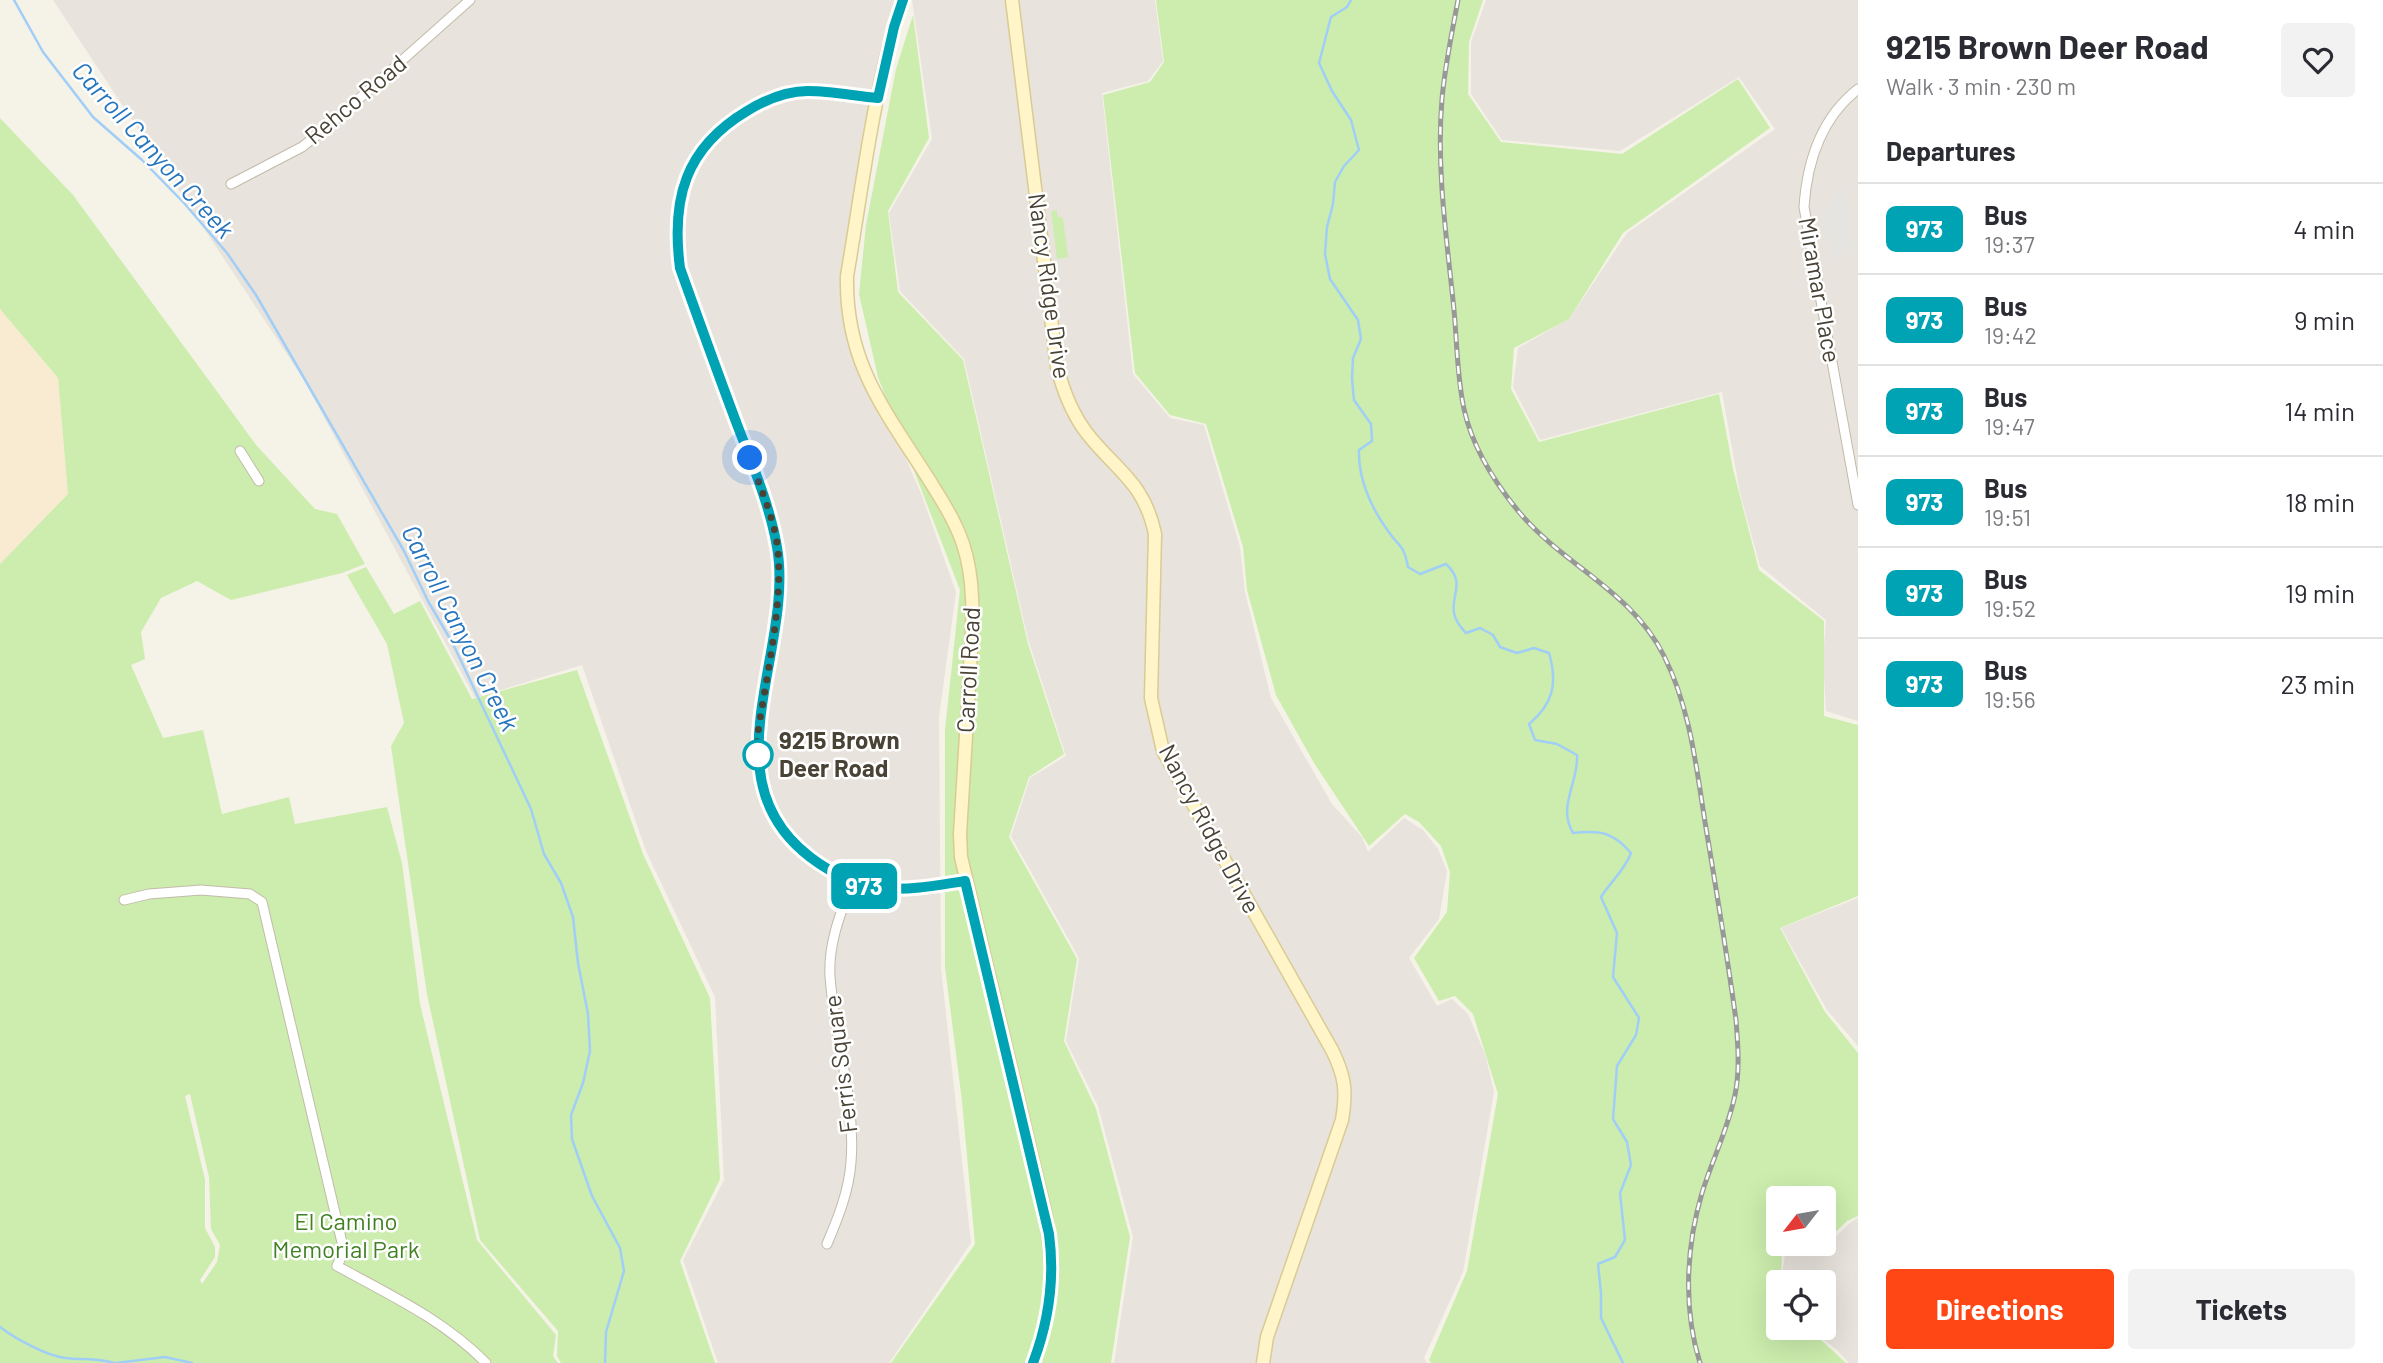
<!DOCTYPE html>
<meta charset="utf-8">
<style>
:root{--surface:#fff;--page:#f2f2f3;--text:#2b2b33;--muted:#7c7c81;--line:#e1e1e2;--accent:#ff4715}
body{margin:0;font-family:Barlow,sans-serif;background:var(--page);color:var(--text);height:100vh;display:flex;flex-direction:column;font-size:26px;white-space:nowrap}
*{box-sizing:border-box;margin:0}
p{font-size:23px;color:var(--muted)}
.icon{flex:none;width:38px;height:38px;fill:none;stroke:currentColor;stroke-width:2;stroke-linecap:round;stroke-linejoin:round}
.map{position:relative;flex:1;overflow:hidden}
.details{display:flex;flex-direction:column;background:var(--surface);width:525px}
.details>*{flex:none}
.badge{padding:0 14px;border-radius:10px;font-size:24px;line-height:46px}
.needle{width:46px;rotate:239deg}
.buttons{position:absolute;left:1766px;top:1186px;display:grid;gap:14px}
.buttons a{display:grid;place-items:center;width:70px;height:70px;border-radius:7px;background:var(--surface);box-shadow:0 7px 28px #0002;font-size:35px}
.you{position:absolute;width:35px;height:35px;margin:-18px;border:5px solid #fff;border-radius:50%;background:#1a73e8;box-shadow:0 0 0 10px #1a73e833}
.map>.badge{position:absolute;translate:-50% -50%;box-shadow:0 0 0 4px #fff}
h2{padding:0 28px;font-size:26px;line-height:63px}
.round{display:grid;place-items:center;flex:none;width:74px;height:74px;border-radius:7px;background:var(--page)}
.head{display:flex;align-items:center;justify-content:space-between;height:119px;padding:0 28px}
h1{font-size:33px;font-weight:700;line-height:52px}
.cta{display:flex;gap:14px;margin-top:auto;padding:14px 28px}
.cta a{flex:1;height:80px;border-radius:7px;background:var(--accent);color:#fff;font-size:28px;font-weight:700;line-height:80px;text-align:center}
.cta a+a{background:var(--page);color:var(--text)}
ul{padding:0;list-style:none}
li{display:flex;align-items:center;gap:21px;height:91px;padding:0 28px;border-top:2px solid var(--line)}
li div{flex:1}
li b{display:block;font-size:26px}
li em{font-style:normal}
li .badge{min-width:77px;font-weight:700;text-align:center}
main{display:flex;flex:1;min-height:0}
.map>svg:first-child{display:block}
.commercial{fill:#f9ebd2}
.industrial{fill:#e8e3dc}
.green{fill:#ccedad;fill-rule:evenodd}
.parking{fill:#e6e4e0}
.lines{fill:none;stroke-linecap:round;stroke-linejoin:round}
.stream{stroke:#a0cef7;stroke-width:2.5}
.street-casing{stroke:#c2bba9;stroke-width:11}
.secondary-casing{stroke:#d9cb94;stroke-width:15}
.street{stroke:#fff;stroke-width:9}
.secondary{stroke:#fff5c8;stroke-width:12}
.rail-casing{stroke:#989898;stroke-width:5}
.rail{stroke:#fff;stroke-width:2.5;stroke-dasharray:8;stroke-linecap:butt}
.line-casing{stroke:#fff;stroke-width:16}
.line{stroke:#00a3b4;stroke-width:10}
.walk{stroke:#494336;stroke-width:7;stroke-dasharray:0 12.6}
.stop-dot{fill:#fff;stroke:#00a3b4;stroke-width:3.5}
.labels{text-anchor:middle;stroke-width:5;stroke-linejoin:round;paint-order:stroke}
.street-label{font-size:24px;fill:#494336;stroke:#fff}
.stop-label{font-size:24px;font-weight:bold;fill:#494336;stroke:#fff;text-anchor:start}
.park-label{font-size:24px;fill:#418123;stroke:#fff}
.water-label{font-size:26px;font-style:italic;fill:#2575bf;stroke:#fff}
</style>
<main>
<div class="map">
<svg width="1858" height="1363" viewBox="0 0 1858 1363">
<rect width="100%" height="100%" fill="#f5f2e8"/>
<polygon class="commercial" points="0,309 58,378 68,494 0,564"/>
<g class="industrial">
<polygon points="53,0 902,0 857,192 841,308 922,496 956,592 939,717 941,968 971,1243 889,1363 718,1363 683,1260 724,1180 715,997 646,851 582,665 475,698 304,380"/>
<polygon points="912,0 1155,0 1163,61 1148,81 1102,93 1133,374 1170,418 1204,425 1240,547 1245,592 1271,698 1332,804 1362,837 1368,852 1404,818 1423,830 1438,849 1447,871 1439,919 1409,958 1437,1006 1452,999 1468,1014 1485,1054 1494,1092 1463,1272 1424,1358 1427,1363 1114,1363 1133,1237 1098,1106 1066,1041 1079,958 1011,836 1030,778 1066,756 1028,639 964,359 900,291 889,213 932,139"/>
<polygon points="1486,0 1858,0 1858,721 1826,711 1823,660 1826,620 1760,566 1740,493 1722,392 1540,440 1513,387 1518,348 1569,319 1627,233 1775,129 1739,77 1620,151 1502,140 1471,94 1471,42"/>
<polygon points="1858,898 1858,1046 1827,1010 1781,928"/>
<polygon points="1858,1218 1858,1363 1849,1363 1837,1350 1809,1328 1824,1328 1824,1283 1785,1283 1782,1276 1785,1253 1822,1250 1851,1222"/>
</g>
<g class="green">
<polygon points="1156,0 1483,0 1469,42 1468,94 1501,142 1622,154 1738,79 1770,128 1623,233 1569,319 1514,348 1511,389 1539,442 1719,394 1733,469 1759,570 1824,621 1824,716 1858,725 1858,896 1780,928 1825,1012 1858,1053 1858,1216 1847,1221 1824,1243 1824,1199 1778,1199 1778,1244 1822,1244 1782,1250 1781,1275 1783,1283 1778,1283 1778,1328 1808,1328 1846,1363 1431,1363 1429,1360 1467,1271 1498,1094 1473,1014 1455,996 1439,1001 1414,958 1447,912 1450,872 1441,846 1419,822 1405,814 1369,846 1314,763 1276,695 1247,590 1243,547 1206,424 1170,415 1135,373 1103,95 1150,82 1164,62"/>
<polygon points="913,15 929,138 888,211 898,292 963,360 1028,644 1064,754 1029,777 1009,837 1077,959 1064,1041 1096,1109 1130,1237 1111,1363 891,1363 975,1244 962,1101 945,967 945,730 960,590 878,377 859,294 866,225 896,69"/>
<path d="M0,118L73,195L257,446L315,509L337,514L365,564L342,573L231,600L197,581L161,598L141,632L145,659L131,665L163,738L203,730L222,814L289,797L295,824L387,807L402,863L420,1004L477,1240L556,1335L553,1356L558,1363H0V564L68,494L58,378L0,309ZM190,1094L209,1177L211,1229L220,1245L217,1262L202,1284L200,1280L215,1257V1247L205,1228V1180L185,1096Z"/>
<polygon points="1057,210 1057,216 1063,218 1068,257 1057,259 1051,211"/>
<polygon points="366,567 394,614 420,601 472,699 577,670 643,854 710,998 720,1179 680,1261 715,1363 561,1363 557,1356 558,1331 480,1240 427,994 391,746 404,723 387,644 347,575"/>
</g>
<polygon class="parking" points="1844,187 1855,253 1830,260 1820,207 1825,207"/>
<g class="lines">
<g class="stream">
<polyline points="14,0 43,52 93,117 142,160 184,203 227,253 256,295 404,551 428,601 453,644 531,809 544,854 561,883 573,917 578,963 588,1014 590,1051 583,1083 571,1115 572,1139 592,1196 620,1248 624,1271 606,1332 605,1363"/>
<path d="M1351,0L1347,7L1331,17L1319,63L1332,91L1351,120L1359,150L1344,166L1335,182L1333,204L1327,227L1325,254L1330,279L1358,320L1361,339L1353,358L1352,379L1354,400L1371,424L1372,441L1359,450C1358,478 1371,508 1388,531C1400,548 1404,545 1408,567L1420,574L1446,564C1473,589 1436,603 1466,633L1480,628L1493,635L1500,647L1517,653L1534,648L1549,653C1558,684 1553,704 1529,724L1535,740L1557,744L1577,755C1579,782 1557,806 1573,833C1600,830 1613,832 1631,853C1625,870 1611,881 1601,897L1617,933L1613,977L1639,1018L1636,1035L1617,1066L1613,1119L1627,1142L1631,1165L1620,1193L1625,1240L1615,1257L1598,1264L1601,1293V1318L1623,1363"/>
<path d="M0,1327C14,1338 47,1356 65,1358C82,1360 97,1358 114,1363"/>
<polyline points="116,1363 165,1357 192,1363"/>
</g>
<defs>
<g id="street">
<path d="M1858,89C1821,118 1807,162 1804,207L1858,505"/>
<path d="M878,98C855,96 831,91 808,91C787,91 765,100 747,111C685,148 671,200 680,268L770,516C776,540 781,565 779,590C772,678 723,791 808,856C864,898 900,891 965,881"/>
<polyline points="231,184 302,147 326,128 470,0"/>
<polyline points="240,451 259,481"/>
<path d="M124,900L149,894L201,890L250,894L262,902L344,1251L337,1266C390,1295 444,1320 486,1363"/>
<path d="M827,1244C838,1218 849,1191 851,1162C856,1100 834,1038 830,976C828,944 841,912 852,882"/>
</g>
<g id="secondary">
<path d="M903,0C873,88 863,184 847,276C845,362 884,409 928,478C941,499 955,520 963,544C978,589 971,639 969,686C966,735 963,785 960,834L961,857L1046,1216C1054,1272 1053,1310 1033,1363"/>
<path d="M1012,0L1057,367C1063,390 1071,412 1086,432C1115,470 1144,481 1155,534L1151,698L1163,751L1332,1050C1345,1076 1347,1091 1342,1120L1267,1337L1263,1363"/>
</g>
</defs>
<use href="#street" class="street-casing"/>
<use href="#secondary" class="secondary-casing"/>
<use href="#street" class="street"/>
<use href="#secondary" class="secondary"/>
<defs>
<path id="rail" d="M1458,0C1452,33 1445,65 1442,99C1436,169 1447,240 1454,310C1457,342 1457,377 1464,409C1472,446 1495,483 1519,512C1563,565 1632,591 1664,656C1690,708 1696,765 1705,822C1716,888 1727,954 1736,1020C1738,1045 1740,1071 1735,1095C1728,1129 1712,1160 1702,1193C1686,1247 1683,1309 1700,1363"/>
</defs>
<use href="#rail" class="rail-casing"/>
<use href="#rail" class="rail"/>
</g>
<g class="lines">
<defs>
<path id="line" d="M903,0L894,27L878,98C855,96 831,91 808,91C787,91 765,100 747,111C685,148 671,199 680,268C699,321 718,374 738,427C753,466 770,506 777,547C795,650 706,778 810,857C864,898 902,891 965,881L1049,1234C1055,1279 1049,1321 1033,1363"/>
</defs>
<use href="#line" class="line-casing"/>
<use href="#line" class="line"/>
<path class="walk" d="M750,458C760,488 775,519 778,551C783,608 765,682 757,739L758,755"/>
</g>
<circle class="stop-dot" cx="758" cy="755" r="14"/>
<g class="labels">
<g class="street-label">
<text transform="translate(356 100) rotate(-40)" y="8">Rehco Road</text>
<text transform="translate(1049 286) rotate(82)" y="8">Nancy Ridge Drive</text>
<text transform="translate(1819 290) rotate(80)" y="8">Miramar Place</text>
<text transform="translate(969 670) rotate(-87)" y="8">Carroll Road</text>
<text transform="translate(1209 829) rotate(62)" y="8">Nancy Ridge Drive</text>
<text transform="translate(841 1064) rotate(-97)" y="8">Ferris Square</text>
</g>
<g class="stop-label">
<text x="779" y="749">9215 Brown<tspan x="779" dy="28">Deer Road</tspan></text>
</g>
<g class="park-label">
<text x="346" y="1230">El Camino<tspan x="346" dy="28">Memorial Park</tspan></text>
</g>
<g class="water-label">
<text transform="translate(153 150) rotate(48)" y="9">Carroll Canyon Creek</text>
<text transform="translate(460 628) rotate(63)" y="9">Carroll Canyon Creek</text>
</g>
</g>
</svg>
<div class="buttons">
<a><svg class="needle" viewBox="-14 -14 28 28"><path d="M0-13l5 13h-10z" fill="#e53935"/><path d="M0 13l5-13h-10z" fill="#7c7c81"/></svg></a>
<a><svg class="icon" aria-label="locate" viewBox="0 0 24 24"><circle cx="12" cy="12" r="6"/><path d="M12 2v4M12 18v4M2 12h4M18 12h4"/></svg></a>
</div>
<div class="you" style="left:750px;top:458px"></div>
<b class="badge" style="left:864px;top:886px;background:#00a3b4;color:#fff">973</b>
</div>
<section class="details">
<div class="head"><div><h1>9215 Brown Deer Road</h1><p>Walk · 3 min · 230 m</p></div><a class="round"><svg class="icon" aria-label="heart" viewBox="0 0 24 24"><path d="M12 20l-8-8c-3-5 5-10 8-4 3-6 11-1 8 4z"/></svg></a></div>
<h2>Departures</h2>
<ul>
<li><span class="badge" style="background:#00a3b4;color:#fff">973</span><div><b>Bus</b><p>19:37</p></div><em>4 min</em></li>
<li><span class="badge" style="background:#00a3b4;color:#fff">973</span><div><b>Bus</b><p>19:42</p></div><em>9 min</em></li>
<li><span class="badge" style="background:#00a3b4;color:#fff">973</span><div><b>Bus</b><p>19:47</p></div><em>14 min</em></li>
<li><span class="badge" style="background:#00a3b4;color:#fff">973</span><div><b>Bus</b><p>19:51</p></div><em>18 min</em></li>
<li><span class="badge" style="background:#00a3b4;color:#fff">973</span><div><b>Bus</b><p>19:52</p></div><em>19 min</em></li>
<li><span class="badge" style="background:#00a3b4;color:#fff">973</span><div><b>Bus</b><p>19:56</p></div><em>23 min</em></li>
</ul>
<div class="cta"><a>Directions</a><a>Tickets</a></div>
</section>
</main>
